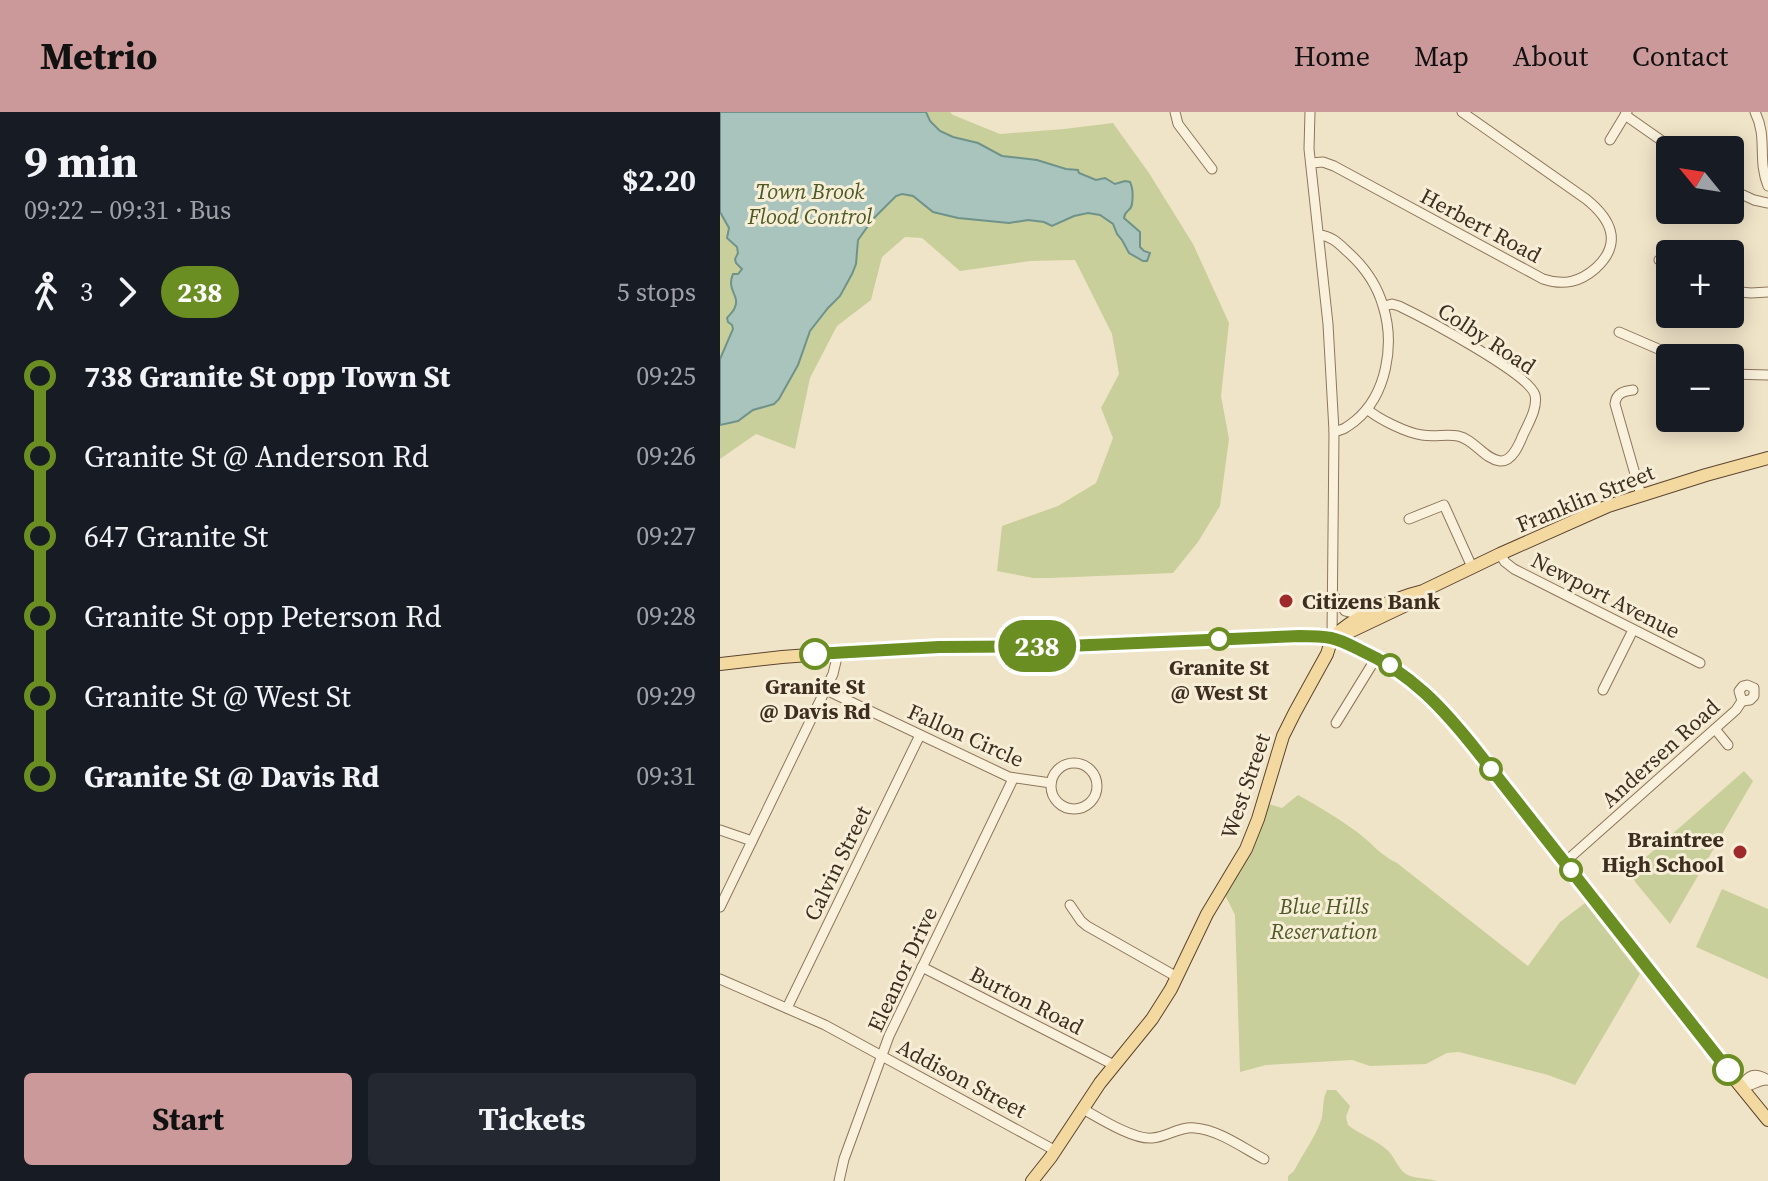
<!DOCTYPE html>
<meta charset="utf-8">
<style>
:root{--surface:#171b24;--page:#242831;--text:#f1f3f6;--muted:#9ea1a6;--accent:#cc999b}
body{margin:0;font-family:"Source Serif 4",serif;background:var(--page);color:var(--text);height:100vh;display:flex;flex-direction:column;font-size:30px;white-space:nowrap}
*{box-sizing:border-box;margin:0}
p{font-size:26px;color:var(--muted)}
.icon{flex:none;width:44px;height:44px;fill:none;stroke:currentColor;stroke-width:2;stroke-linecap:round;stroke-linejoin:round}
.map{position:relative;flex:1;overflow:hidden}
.side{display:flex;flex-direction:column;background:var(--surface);width:720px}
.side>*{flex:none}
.badge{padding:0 16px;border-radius:26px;font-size:28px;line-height:52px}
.needle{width:52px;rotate:300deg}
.fabs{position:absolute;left:936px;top:24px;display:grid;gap:16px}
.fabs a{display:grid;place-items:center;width:88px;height:88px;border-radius:8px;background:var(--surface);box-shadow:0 4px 20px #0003;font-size:40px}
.map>.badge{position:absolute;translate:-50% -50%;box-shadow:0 0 0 4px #fff}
.legs{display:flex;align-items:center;gap:12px;height:88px;padding:0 24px;font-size:26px}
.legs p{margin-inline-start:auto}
.headline{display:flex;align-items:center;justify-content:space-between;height:136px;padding:0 24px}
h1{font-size:44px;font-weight:700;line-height:60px}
.button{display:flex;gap:16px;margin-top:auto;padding:16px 24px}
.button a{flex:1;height:92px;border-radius:8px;background:var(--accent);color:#111;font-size:32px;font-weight:700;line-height:92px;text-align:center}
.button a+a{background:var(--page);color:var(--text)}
ul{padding:0 24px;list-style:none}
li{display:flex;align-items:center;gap:28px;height:80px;font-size:30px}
li i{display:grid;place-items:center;width:12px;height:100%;margin:0 10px;background:currentColor}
li i::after{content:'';width:20px;height:20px;margin:-10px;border:6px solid;border-radius:50%;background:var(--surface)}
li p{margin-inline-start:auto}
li:first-child i{background:linear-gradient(#0000 50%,currentColor 0)}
li:last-child i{background:linear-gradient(currentColor 50%,#0000 0)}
header{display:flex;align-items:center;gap:48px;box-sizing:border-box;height:112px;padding:0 40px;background:var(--accent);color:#111}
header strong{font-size:38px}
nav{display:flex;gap:44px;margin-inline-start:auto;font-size:28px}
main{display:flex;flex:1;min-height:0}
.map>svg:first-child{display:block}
.green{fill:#c9cf9b}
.water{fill:#a9c4bc;stroke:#6f938a;stroke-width:2}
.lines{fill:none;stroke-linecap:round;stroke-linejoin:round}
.minor-casing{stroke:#8d765c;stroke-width:11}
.major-casing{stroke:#5b4430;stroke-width:14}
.minor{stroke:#faf1dc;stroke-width:9}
.major{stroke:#f3d9a0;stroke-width:12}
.line-1-casing{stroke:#fff;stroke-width:18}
.line-1{stroke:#6b8e23;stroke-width:12}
.poi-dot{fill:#9e2a2b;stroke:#f7eed8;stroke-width:3}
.stop-1-dot{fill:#fff;stroke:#6b8e23;stroke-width:4}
.labels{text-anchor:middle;stroke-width:6;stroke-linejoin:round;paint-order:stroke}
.park-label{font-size:22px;font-style:italic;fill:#4d5a26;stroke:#f7eed8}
.street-label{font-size:22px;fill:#3d2e20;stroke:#f7eed8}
.poi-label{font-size:22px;font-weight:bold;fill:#3d2e20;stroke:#f7eed8;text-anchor:start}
.stop-label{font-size:22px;font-weight:bold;fill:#3d2e20;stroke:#f7eed8}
</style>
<header>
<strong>Metrio</strong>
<nav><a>Home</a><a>Map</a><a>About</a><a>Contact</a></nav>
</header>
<main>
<section class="side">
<div class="headline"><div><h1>9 min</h1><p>09:22 – 09:31 · Bus</p></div><b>$2.20</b></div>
<div class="legs"><svg class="icon" aria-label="walk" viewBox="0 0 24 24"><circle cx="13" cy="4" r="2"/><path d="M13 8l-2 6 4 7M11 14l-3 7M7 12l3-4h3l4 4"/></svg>3<svg class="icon" aria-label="forward" viewBox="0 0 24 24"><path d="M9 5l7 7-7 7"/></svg><b class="badge" style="background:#6b8e23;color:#fff">238</b><p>5 stops</p></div>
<ul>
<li><i style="color:#6b8e23"></i><b>738 Granite St opp Town St</b><p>09:25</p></li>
<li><i style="color:#6b8e23"></i><span>Granite St @ Anderson Rd</span><p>09:26</p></li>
<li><i style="color:#6b8e23"></i><span>647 Granite St</span><p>09:27</p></li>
<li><i style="color:#6b8e23"></i><span>Granite St opp Peterson Rd</span><p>09:28</p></li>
<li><i style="color:#6b8e23"></i><span>Granite St @ West St</span><p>09:29</p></li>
<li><i style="color:#6b8e23"></i><b>Granite St @ Davis Rd</b><p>09:31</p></li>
</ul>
<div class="button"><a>Start</a><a>Tickets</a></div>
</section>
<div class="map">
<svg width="1048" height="1069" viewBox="0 0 1048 1069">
<rect width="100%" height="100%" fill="#f0e4c8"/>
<g class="green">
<polygon points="0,0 230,0 233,3 280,22 344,17 393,11 429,61 473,132 509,211 501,284 509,327 500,394 478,430 453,461 330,466 313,466 277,459 282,414 338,394 376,371 393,326 381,296 399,262 392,222 355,148 310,149 240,159 202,126 185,125 162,145 151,188 117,214 90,266 75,337 36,322 0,347"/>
<polygon points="1024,659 1033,669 950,812 916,771 909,760"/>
<path d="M578,683C598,694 618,706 637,720C651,730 661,744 677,751L808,854L840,810L865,791L920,862L855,973L828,963L739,940L727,941L706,952L650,954L632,948L546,953L520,960L515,803L505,783L532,739L549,692L562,696Z"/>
<polygon points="1002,777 1048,797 1048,867 976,835"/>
<path d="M607,978H616L630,994L626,1005L628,1013C640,1023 655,1027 666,1037C675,1044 677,1056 686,1062C694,1067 707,1066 717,1069H568V1064L574,1059C582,1043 594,1027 600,1011C605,1000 601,989 607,978Z"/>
</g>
<path class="water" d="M0,0H206L210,9L220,19L233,25L258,31L282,44L317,48L346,57L358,58L359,61L376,68L385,66L395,72L405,69L410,70C413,76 413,85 412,92C411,100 405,97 404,106L420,120V135L424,139L430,141L427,149H423L409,141L402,128L397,122L393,112L380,103L368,101L354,104L332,114L324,110L308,108L289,111L238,106L213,100L193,84L182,82L176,84L153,107L138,128L136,152L132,162L120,184L108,196L90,219L78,253L59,287L54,292L33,298L18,309L0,313V247L13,217L12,213L8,210L7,206C10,202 14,199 15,195C20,183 6,178 13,162H18L22,157L16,151L15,147L18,141L17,135L7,126L9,116L0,100Z"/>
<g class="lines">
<defs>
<g id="minor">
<polyline points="455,0 458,12 492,57"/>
<polyline points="590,0 589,37 608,212 614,319 612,526"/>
<path d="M1035,0C1048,26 1037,47 1048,74"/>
<polyline points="905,3 955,38"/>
<polyline points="890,28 907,0"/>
<path d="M591,51L603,50L614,54L823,167C844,174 860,170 876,156C903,131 891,107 866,87L742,0"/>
<polyline points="1010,77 1034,88 1048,91"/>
<path d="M599,123C613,124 620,133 630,142C646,157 657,173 663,194C675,232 667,283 635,309C628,314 623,319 614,319"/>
<polyline points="939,148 950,154"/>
<polyline points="1010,179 1031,181 1048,180"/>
<polyline points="899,220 959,246"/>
<polyline points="1010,262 1048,263"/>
<path d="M913,278C904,279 896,281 895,292L921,383"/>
<path d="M647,297C658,307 687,321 702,323C714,325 727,322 738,324C754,327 764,347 780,349C792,350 799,333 803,323C808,312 818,296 815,283C810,262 702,205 679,194L672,192L664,194"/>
<polyline points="689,407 724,393 752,455"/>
<polyline points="780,442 785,450 794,457 980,551"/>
<polyline points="615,485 625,499 644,504"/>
<polygon points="1027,573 1034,576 1034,584 1030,588 1022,589 1019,579 1023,574"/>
<polyline points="106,578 289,665 331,671"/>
<polyline points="883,578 913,518"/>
<polyline points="616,611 656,546"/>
<polyline points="995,617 1008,633"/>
<circle cx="354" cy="674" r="23"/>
<polyline points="0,718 32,729"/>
<polyline points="845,750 1016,598 1022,589"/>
<polyline points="350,793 361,809 367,814 457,865"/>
<polyline points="0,795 113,562 118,541"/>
<polyline points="202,855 394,953"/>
<polyline points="0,867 105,913 336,1039"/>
<polyline points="67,896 200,623"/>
<path d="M1022,975C1028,962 1035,960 1048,968"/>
<path d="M1022,975C1032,975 1038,967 1048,968"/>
<path d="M363,997C379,1006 414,1028 432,1026C447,1025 460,1014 475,1016C499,1018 523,1036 544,1047"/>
<polyline points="119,1069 124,1047 169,924 293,667"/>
</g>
<g id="major">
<polyline points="623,523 684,494 698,483"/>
<path d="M612,526C633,505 674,486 703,479L780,442L888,394L986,363L1048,346"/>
<polyline points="0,552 62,545 157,538 219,535 347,534 579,524 612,526 640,538 679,559 710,585 753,634 961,901 1048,1008"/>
<polyline points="312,1069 331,1045 380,971 432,907 451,877 487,802 526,737 538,707 563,624 575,600 607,542 612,526"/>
</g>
</defs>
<use href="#minor" class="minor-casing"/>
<use href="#major" class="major-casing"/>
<use href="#minor" class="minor"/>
<use href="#major" class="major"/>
</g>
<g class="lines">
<defs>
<path id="line-1" d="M95,542L219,535L347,534L579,524C590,524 601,524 611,526C621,528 630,533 640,538C691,561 723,596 757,639L1008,958"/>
</defs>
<use href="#line-1" class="line-1-casing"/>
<use href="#line-1" class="line-1"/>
</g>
<g class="poi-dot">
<circle cx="566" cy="489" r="8"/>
<circle cx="1020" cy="740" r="8"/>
</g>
<g class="stop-1-dot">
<circle cx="499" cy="527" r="10"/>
<circle cx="95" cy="542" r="14"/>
<circle cx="670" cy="553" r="10"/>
<circle cx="771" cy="657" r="10"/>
<circle cx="851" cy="758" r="10"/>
<circle cx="1008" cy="958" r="14"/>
</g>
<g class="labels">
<g class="park-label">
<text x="90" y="87">Town Brook<tspan x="90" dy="25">Flood Control</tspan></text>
<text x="604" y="802">Blue Hills<tspan x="604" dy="25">Reservation</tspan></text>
</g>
<g class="street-label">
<text transform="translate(761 113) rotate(28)" y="8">Herbert Road</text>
<text transform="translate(767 226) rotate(33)" y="8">Colby Road</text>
<text transform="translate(865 386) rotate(-22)" y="8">Franklin Street</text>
<text transform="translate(886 483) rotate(27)" y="8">Newport Avenue</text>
<text transform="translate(246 623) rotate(24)" y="8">Fallon Circle</text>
<text transform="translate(940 641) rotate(-42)" y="8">Andersen Road</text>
<text transform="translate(525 674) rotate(-71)" y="8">West Street</text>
<text transform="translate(117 751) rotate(-64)" y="8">Calvin Street</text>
<text transform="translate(182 857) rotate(-65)" y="8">Eleanor Drive</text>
<text transform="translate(307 888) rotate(27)" y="8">Burton Road</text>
<text transform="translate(242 966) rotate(28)" y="8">Addison Street</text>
</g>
<g class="poi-label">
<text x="582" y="497">Citizens Bank</text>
<text x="1004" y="735" text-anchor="end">Braintree<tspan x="1004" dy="25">High School</tspan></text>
</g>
<g class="stop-label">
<text x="499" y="563">Granite St<tspan x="499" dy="25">@ West St</tspan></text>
<text x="95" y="582">Granite St<tspan x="95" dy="25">@ Davis Rd</tspan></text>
</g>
</g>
</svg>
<div class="fabs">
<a><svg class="needle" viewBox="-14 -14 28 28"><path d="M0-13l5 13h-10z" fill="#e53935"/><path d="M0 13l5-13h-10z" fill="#9ea1a6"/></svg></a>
<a>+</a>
<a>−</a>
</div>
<b class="badge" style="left:317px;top:534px;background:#6b8e23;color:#fff">238</b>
</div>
</main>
